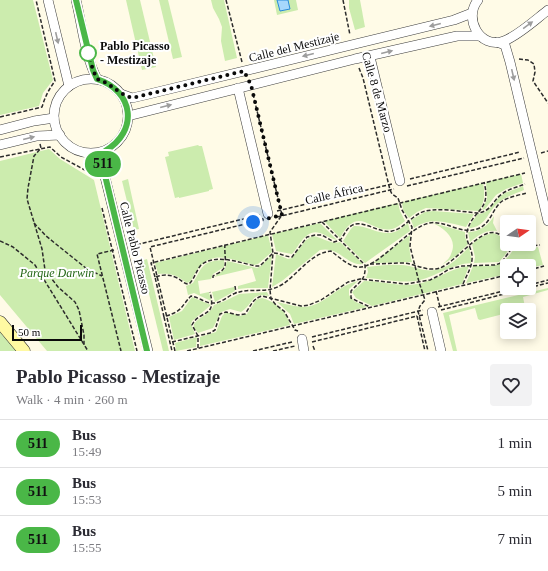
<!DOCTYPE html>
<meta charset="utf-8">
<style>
:root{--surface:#fff;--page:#f2f2f3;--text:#2b2b33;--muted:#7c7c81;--line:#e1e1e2}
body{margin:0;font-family:Georgia,serif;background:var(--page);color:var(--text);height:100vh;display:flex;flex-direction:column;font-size:15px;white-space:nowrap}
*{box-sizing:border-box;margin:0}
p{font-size:13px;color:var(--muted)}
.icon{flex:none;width:22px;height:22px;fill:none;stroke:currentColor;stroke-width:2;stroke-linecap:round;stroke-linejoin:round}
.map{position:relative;height:351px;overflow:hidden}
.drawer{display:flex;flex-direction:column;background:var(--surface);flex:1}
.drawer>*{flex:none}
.badge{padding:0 8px;border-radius:13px;font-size:14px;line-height:26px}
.needle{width:26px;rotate:77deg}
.buttons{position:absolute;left:500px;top:215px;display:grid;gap:8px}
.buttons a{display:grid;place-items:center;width:36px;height:36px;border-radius:4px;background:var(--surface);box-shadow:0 2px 10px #0003;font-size:20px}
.scale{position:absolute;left:12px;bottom:10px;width:70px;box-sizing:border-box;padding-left:4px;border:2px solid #0a0a0a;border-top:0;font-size:11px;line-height:14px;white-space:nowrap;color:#0a0a0a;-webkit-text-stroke:3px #fff;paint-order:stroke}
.you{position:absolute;width:20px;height:20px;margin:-10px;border:3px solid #fff;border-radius:50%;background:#1a73e8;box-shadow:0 0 0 6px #1a73e833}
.map>.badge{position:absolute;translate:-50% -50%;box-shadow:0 0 0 2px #fff}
.round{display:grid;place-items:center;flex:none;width:42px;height:42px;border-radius:4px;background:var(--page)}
.head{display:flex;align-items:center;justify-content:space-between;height:68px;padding:0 16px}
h1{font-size:19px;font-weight:600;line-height:30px}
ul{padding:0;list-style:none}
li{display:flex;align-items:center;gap:12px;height:48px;padding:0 16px;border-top:1px solid var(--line)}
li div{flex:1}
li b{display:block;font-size:15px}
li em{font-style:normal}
li .badge{min-width:44px;font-weight:700;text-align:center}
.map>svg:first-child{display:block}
.green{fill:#ccecae}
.water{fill:#a6d8fc;stroke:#278ad9}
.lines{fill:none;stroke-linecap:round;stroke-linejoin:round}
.street-casing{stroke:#3d3d3d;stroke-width:10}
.secondary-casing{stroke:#2c2c2c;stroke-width:13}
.path{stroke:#2c2c2c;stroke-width:1.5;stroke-dasharray:4 2;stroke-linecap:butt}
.street{stroke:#fff;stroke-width:9}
.secondary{stroke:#fff9a2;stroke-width:12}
.oneway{fill:#9d9d9d}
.line-casing{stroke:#fff;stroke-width:9}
.line{stroke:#4ab747;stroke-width:6}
.walk{stroke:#0a0a0a;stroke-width:4;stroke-dasharray:0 7.2}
.stop-dot{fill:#fff;stroke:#4ab747;stroke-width:2}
.labels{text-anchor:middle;stroke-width:4;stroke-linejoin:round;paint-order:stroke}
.stop-label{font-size:12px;font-weight:bold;fill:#0a0a0a;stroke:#fff;text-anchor:start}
.street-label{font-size:12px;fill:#0a0a0a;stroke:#fff}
.park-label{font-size:12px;font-style:italic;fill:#236616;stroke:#fff}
</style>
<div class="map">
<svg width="548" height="351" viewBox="0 0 548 351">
<rect width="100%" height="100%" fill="#fffbe7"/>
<g class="green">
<polygon points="0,0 33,0 53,80 43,93 39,106 0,115"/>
<polygon points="126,0 140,0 156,67 142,70"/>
<polygon points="159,0 168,0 182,57 173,59"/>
<polygon points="211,0 224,0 237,58 225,61 221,41 222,27 219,19 213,8"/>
<polygon points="274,0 296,0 298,10 277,15"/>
<polygon points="349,0 360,0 365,27 355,30 349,8"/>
<polygon points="198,145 199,146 202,146 213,189 209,190 209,191 179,198 179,197 175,198 165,157 169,156 168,152"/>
<polygon points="49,149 60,159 94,180 135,351 47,351 0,295 0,161"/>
<polygon points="521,174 523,183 506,189 496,195 485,209 482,210 487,199 486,182"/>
<polygon points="128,179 139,229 134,230 122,181"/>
<path d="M483,183C485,193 485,202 479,211L426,208L417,212L409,218L403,210L402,202Z"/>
<path d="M523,186L524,190C514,194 505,197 497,204C487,213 486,227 469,228L471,223L478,214C491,213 493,201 502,195C508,191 517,189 523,186Z"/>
<path d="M398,203L400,211L405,221C401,224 397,228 392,229C370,234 359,203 340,238L324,221Z"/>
<path d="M433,211L474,214L466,227C448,223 431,216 414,228L411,220L425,212Z"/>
<path d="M494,216L493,223L497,231C485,230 479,235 470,242L468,232C479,232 488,226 494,216Z"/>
<path d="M320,223L337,240C331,239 326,235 320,233C306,228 299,246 292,254L276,251L272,234Z"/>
<path d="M408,223L410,231L365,263L343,241C347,236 349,230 354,226C368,225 383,238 397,231C401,229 404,226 408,223Z"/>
<path d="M433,223L465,232V237L468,244L456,256L443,264C446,261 450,258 451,254C458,239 445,229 433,223Z"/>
<polygon points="492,233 496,234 507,240 507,244 512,244 505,255 499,262 474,263 475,257 472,244 481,237"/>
<path d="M268,235L272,252L258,264L254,265C224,257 206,248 191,281L187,283C176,275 172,273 158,274L155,263Z"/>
<path d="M410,235C409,246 409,251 412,262L373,263Z"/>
<path d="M313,236C322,237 331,245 340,242L363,264C346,266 340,246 320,250L282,281L272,287L276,254L288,259L292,258L306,240Z"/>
<path d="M516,246L526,249L538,247L543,265L529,268V266H507V274L466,283L473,266C499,266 501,268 516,246Z"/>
<path d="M469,247L471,257V263C452,264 438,275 420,280C403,284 383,279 366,278L368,272L367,267C378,266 390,264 401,265C410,265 417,269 425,270C445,273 457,259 469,247Z"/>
<polygon points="272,255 268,288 248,288 238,289 238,286 256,281 252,268 214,277 225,269 227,261 257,268 261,266"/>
<polygon points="147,259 169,351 163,351 141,261"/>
<path d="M224,260V267L213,274L211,279L198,281L200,294L209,292L211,301L194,293L188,295L186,286L193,283C203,266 202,261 224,260Z"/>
<path d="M469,266L462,284L372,306L356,298L352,292L364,281C381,281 400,287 417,284C435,281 450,268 469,266Z"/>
<path d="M358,281L349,289V295L354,301L367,307L294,324L290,314L277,302C286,304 296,307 305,307C325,305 338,285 358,281Z"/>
<polygon points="234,287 235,291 215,302 212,292"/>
<polygon points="548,288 548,290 523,297 525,307 524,308 524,309 507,310 507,313 480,320 478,319 475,308 449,315 457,351 453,351 443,313"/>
<path d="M267,292L269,296C250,292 254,304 241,312L230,309L221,312L213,328L198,333L194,328V324C200,316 210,315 214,305L225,301L239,294Z"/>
<polygon points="192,297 211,305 192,321 191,324 195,334 174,340 169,317 182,311"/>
<path d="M262,298C275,301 287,312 290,325L200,346V337L216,332L222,316L225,313H230L240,316L247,314L256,300Z"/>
<polygon points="0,332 16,351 0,351"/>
<polygon points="197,337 196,347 176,351 175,343"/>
</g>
<polygon class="water" points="277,0 288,0 290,9 280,11"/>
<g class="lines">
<defs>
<g id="street">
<polyline points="48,0 69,86"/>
<path d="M76,0C82,25 85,56 97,79"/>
<path d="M478,0C463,18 480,50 504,41C519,35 535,20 548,10"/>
<polyline points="497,42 505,45 510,62 548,221"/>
<polyline points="370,57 400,181"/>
<circle cx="91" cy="116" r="37"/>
<polyline points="238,88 268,214"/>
<polyline points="121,94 132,98 145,95 454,20 472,13"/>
<polyline points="128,116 355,59 457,36 480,36"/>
<polyline points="0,130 34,121 54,118"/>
<polyline points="0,145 37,136 60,135"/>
<polyline points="105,151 103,167 104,173 148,351"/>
<polyline points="432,312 441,351"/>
<polyline points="302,339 304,351"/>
</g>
<polyline id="secondary" points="0,322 24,351"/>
</defs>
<use href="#street" class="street-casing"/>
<use href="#secondary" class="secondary-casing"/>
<g class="path">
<polyline points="226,0 242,62"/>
<polyline points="343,0 350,35"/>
<polyline points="519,59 528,60 534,64 535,72 533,81 548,103"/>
<polyline points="359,68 363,78 390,190 392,194 398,198 402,210 412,227 410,246 419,282 425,300 420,306 418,311 428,351"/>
<polyline points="253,94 282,215 270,232 273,253 270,290 271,299 276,305 284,311 295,330 298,331"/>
<path d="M0,117L42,107C45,97 49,89 55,81L36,0"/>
<polyline points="40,144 41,148 34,156 28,188 27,199 42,249 45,270 58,287 75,302 79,310 84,335 84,345"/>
<polyline points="541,153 548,151"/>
<polyline points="0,157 50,147 61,157 94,175"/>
<polyline points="410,179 520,152"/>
<polyline points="407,186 524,158"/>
<polyline points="102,208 137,351"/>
<polyline points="277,211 392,184"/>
<polyline points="277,217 394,189"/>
<path d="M322,222L365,265C366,280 360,281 351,291V298L359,302L370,307"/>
<polyline points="34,223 46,236 87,269 102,276"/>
<polyline points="0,241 13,247 35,265 88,351"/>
<polyline points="516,244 525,247 540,245"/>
<polyline points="131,246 260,215"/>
<polyline points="114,250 97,254 121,351"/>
<path d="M370,264C381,264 392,263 404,263C416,264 427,272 440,268C456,262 480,228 496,233C500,234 504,237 507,239"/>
<polyline points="529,270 544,266"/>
<polyline points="155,277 151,263 525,173"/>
<path d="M213,278V276C216,274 222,272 224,268C227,265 224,250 225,245"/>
<path d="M463,284C467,274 473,266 472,255C471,247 465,240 467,232C472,209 492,212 484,182"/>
<polyline points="529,285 548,280"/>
<polyline points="235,286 236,293"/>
<polyline points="436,291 440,307"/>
<polyline points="438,307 516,288"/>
<polyline points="441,310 548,283"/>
<polyline points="423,315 417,316 425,351"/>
<path d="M166,316C183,311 181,306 191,296C199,297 206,304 214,303C222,303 229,295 236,293C253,287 266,295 283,284C299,273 311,253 331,251C339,257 347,265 357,267C377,270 407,228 429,223C445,220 462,235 477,229C490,225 492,210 501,202C508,197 519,195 527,193"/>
<path d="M164,317L155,277C161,275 168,274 175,277C181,279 183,284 189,284C195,278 196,271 201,265C216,253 240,263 256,266H260L273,253C281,253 285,257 292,257L307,237L315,235H322L334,242L340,240C344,236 346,229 351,226C361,218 379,234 392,231C403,229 410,218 420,213C434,206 462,212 478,213C492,211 492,201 502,194C508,189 518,187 525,184"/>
<polyline points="164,317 172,351"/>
<polyline points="312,337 423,310"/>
<path d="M172,342L210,333L215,330L220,314L226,312L238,315L245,314C251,306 252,299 262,296L301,306L309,305L321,300L348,282L360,279L406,284L430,280L440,275L449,269L462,266L495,265L501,263L515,244"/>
<polyline points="312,342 417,316"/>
<polyline points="313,346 315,351"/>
<path d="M198,348V336L192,325C200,309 217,319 210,292"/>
<polyline points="175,351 150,247 262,220"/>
<polyline points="187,351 507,275"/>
<polyline points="253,351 292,342"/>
<polyline points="273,351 295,346"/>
</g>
<use href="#street" class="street"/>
<use href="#secondary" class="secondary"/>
</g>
<defs><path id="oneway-solid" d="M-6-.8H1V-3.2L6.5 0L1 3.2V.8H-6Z"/></defs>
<g class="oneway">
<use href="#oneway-solid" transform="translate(435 25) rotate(166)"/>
<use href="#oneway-solid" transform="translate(528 25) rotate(-36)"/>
<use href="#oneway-solid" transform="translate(57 38) rotate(77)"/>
<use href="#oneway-solid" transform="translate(387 52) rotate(-14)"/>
<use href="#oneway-solid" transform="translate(308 55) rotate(166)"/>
<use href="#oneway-solid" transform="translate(513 75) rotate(77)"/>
<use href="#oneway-solid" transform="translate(166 106) rotate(-14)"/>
<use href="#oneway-solid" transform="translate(29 138) rotate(-14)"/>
</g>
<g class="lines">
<defs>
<path id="line" d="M76,0L93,70L97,79C134,91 139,131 105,151L103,167L147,351"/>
</defs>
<use href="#line" class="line-casing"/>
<use href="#line" class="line"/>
<path class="walk" d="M88,53L93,70L97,79C112,84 117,93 132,98L244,71L251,85L282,215L253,222"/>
</g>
<circle class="stop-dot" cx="88" cy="53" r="8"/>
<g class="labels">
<g class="stop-label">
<text x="100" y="50">Pablo Picasso<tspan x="100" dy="14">- Mestizaje</tspan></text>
</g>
<g class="street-label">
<text transform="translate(294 47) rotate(-14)" y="4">Calle del Mestizaje</text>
<text transform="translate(377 92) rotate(74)" y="4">Calle 8 de Marzo</text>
<text transform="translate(334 194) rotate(-13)" y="4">Calle África</text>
<text transform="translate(135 248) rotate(76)" y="4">Calle Pablo Picasso</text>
</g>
<g class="park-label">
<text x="57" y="277">Parque Darwin</text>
</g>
</g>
</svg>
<div class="buttons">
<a><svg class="needle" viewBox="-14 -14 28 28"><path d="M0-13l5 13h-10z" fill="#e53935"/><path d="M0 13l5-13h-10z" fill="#7c7c81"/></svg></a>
<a><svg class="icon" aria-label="locate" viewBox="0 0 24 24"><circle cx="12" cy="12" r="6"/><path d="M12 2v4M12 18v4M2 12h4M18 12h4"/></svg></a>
<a><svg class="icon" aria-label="layers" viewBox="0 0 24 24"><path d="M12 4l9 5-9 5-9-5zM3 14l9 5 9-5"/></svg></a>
</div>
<div class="scale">50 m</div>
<div class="you" style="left:253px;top:222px"></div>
<b class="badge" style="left:103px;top:164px;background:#4ab747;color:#111">511</b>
</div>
<section class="drawer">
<div class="head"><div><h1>Pablo Picasso - Mestizaje</h1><p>Walk · 4 min · 260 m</p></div><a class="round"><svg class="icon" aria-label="heart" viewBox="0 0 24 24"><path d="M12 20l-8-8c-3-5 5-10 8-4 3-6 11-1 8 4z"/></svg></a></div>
<ul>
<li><span class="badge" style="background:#4ab747;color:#111">511</span><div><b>Bus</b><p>15:49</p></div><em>1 min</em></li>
<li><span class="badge" style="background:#4ab747;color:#111">511</span><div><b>Bus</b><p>15:53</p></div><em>5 min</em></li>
<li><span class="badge" style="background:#4ab747;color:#111">511</span><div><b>Bus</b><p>15:55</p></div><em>7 min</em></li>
</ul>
</section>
